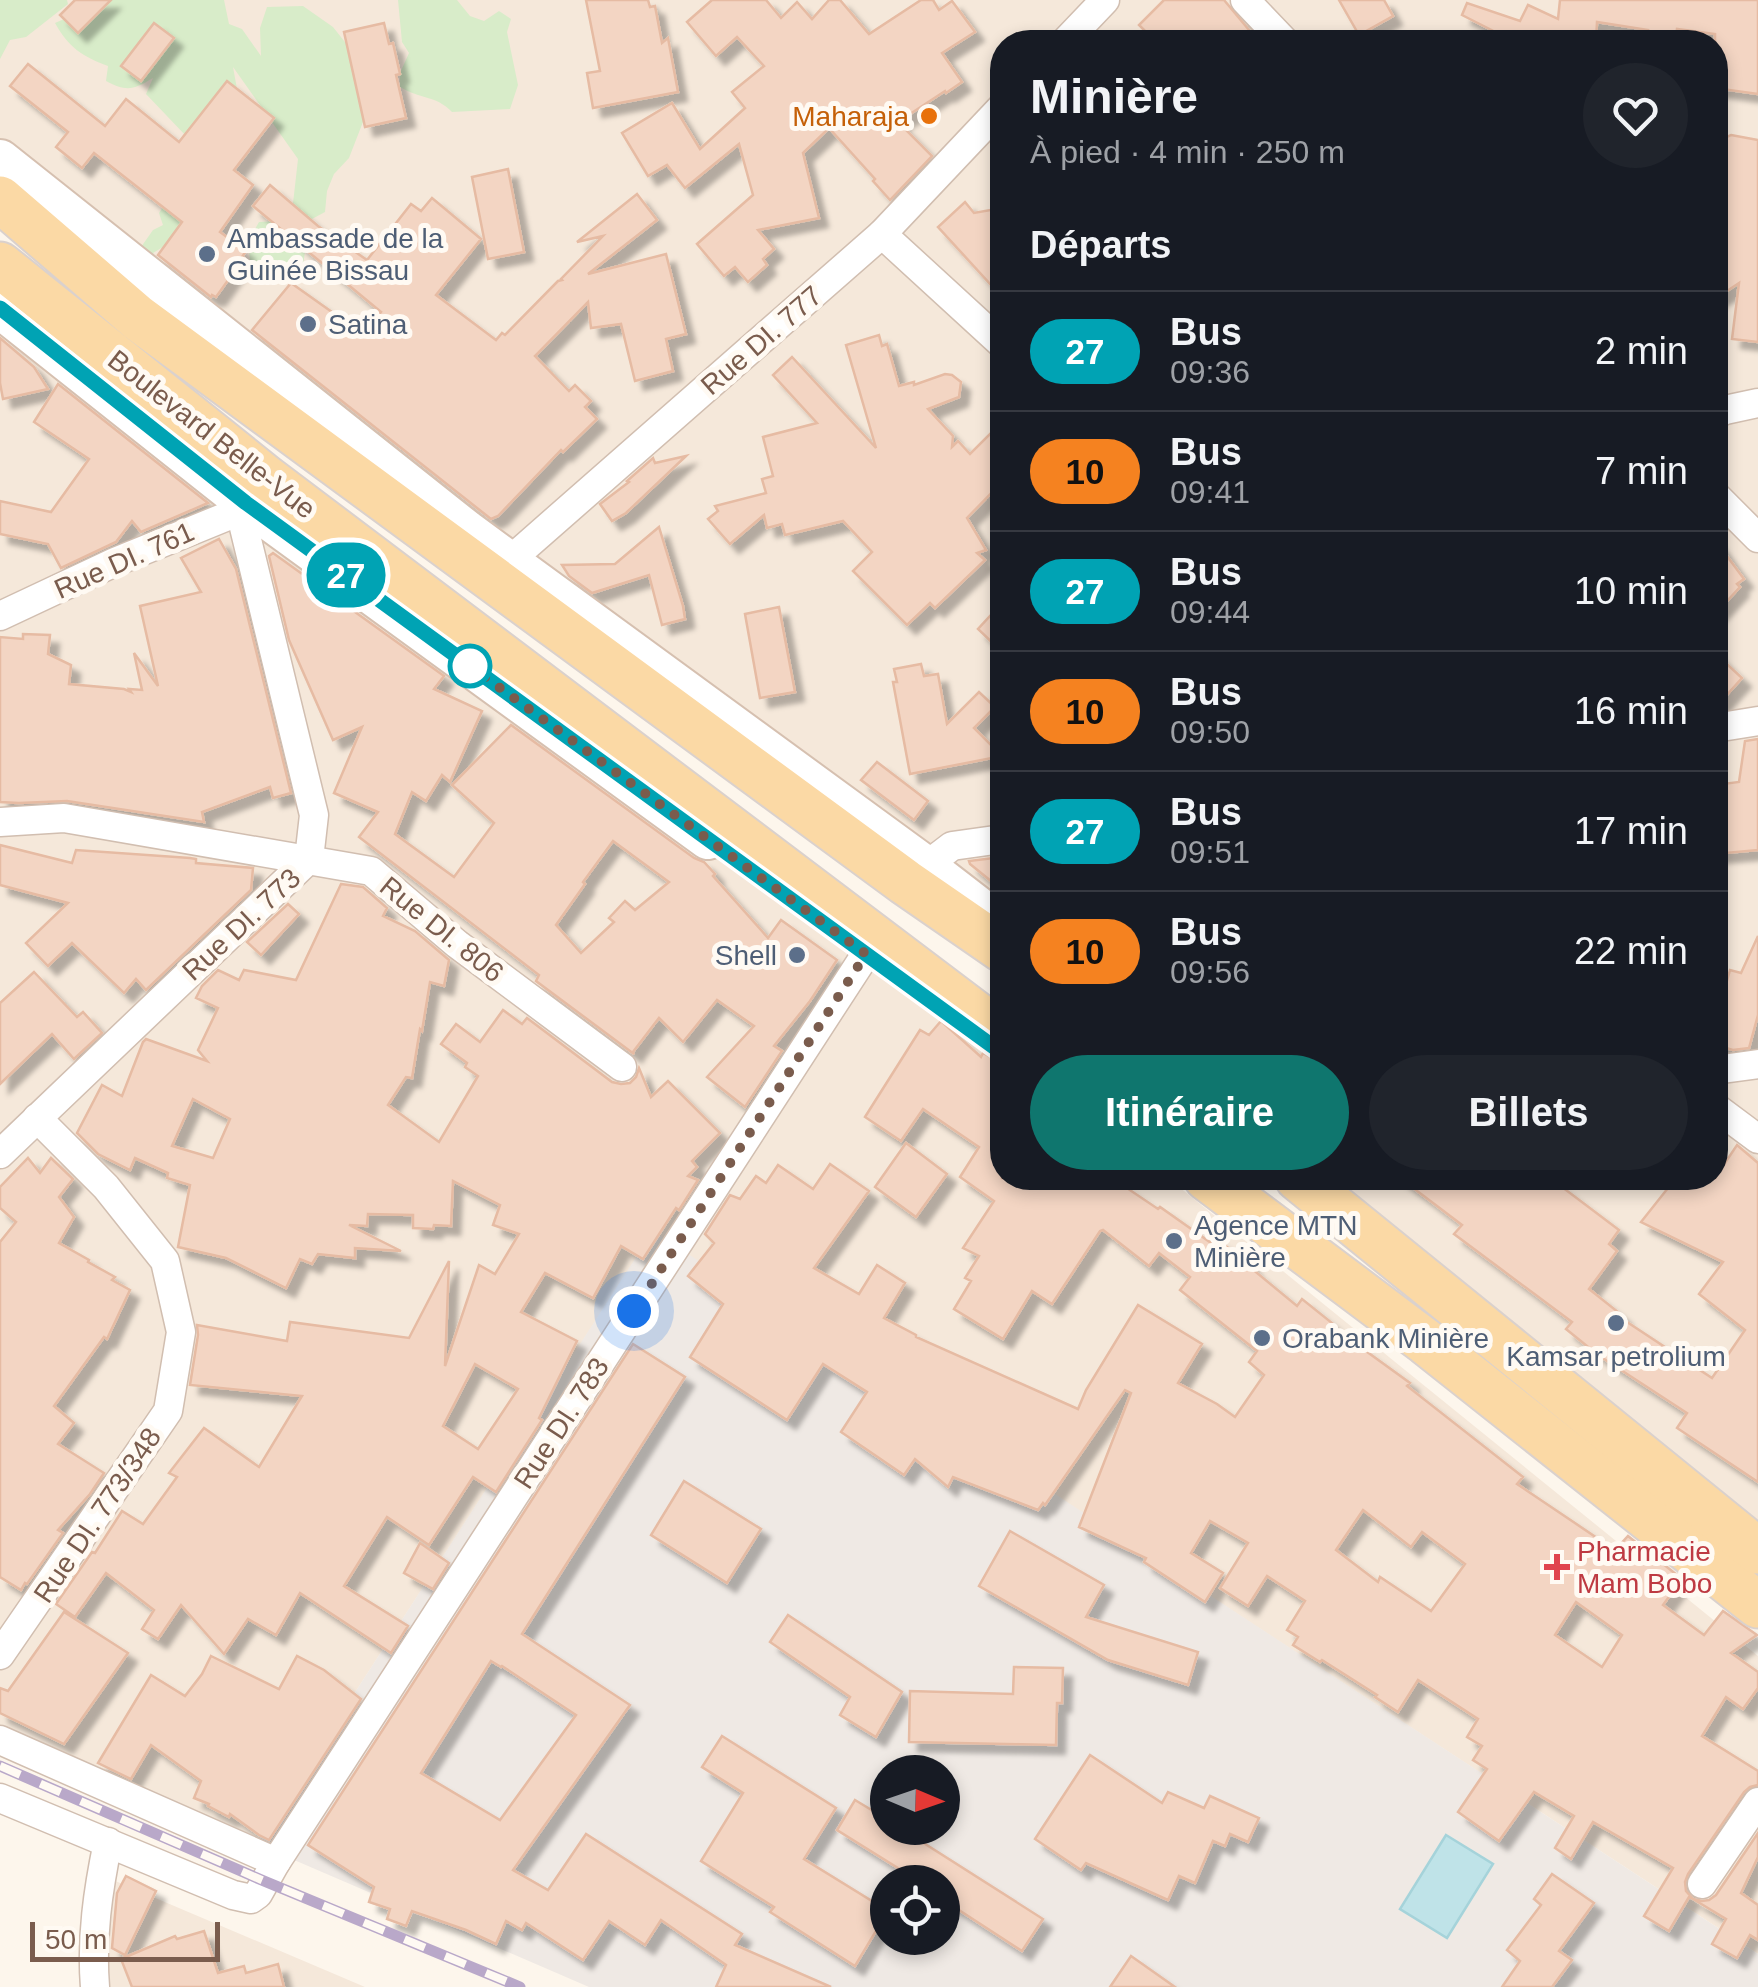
<!DOCTYPE html>
<html lang="fr">
<meta charset="utf-8">
<style>
:root{--surface:#171b24;--page:#20242c;--text:#f1f3f6;--muted:#9ea1a6;--line:#363941;--accent:#0f766e}
body{margin:0;font-family:Helvetica,sans-serif;background:var(--page);color:var(--text);height:100vh;display:flex;flex-direction:column;font-size:38px;white-space:nowrap}
*{box-sizing:border-box;margin:0}
p{font-size:32px;color:var(--muted)}
.icon{flex:none;width:55px;height:55px;fill:none;stroke:currentColor;stroke-width:2;stroke-linecap:round;stroke-linejoin:round}
.map{position:relative;flex:1;overflow:hidden}
.panel{position:absolute;left:990px;top:30px;width:738px;height:1160px;display:flex;flex-direction:column;background:var(--surface);border-radius:40px;box-shadow:0 5px 15px #0003}
.panel>*{flex:none}
.badge{padding:0 20px;border-radius:32px;font-size:35px;line-height:65px}
.needle{width:65px;rotate:92deg}
.tools{position:absolute;left:870px;top:1755px;display:grid;gap:20px}
.tools a{display:grid;place-items:center;width:90px;height:90px;border-radius:50%;background:var(--surface);box-shadow:0 5px 15px #0003;font-size:50px}
.scale{position:absolute;left:30px;bottom:25px;width:190px;box-sizing:border-box;padding-left:10px;border:5px solid #7a5c4d;border-top:0;font-size:28px;line-height:35px;white-space:nowrap;color:#7a5c4d;-webkit-text-stroke:8px #fffaf3;paint-order:stroke}
.you{position:absolute;width:50px;height:50px;margin:-25px;border:8px solid #fff;border-radius:50%;background:#1a73e8;box-shadow:0 0 0 15px #1a73e833}
.map>.badge{position:absolute;translate:-50% -50%;box-shadow:0 0 0 5px #fff}
h2{padding:0 40px;font-size:38px;line-height:90px}
.round{display:grid;place-items:center;flex:none;width:105px;height:105px;border-radius:52px;background:var(--page)}
.head{display:flex;align-items:center;justify-content:space-between;height:170px;padding:0 40px}
h1{font-size:48px;font-weight:800;line-height:75px}
.cta{display:flex;gap:20px;margin-top:auto;padding:20px 40px}
.cta a{flex:1;height:115px;border-radius:60px;background:var(--accent);color:#fff;font-size:40px;font-weight:800;line-height:115px;text-align:center}
.cta a+a{background:var(--page);color:var(--text)}
ul{padding:0;list-style:none}
li{display:flex;align-items:center;gap:30px;height:120px;padding:0 40px;border-top:2px solid var(--line)}
li div{flex:1}
li b{display:block;font-size:38px}
li em{font-style:normal}
li .badge{min-width:110px;font-weight:700;text-align:center}
.map>svg:first-child{display:block}
.residential{fill:#f5e8da}
.industrial{fill:#efe9e4;fill-rule:evenodd}
.green{fill:#d8ecc9}
.water{fill:#bfe3e8;stroke:#a5d3da;stroke-width:2.5}
.building{fill:#f3d5c3;stroke:#e6bba3;stroke-width:2.5;fill-rule:evenodd;filter:url(#shadow)}
.lines{fill:none;stroke-linecap:round;stroke-linejoin:round}
.street-casing{stroke:#d1beb0;stroke-width:31}
.secondary-casing{stroke:#d6c0b0;stroke-width:44}
.primary-casing{stroke:#dad1cd;stroke-width:49}
.street{stroke:#fff;stroke-width:28}
.secondary{stroke:#fff;stroke-width:40}
.primary{stroke:#fbd9a5;stroke-width:45}
.rail-casing{stroke:#b9a8c9;stroke-width:11}
.rail{stroke:#fffaf3;stroke-width:8;stroke-dasharray:22;stroke-linecap:butt}
.line-casing{stroke:#fff;stroke-width:22}
.line{stroke:#00a3b4;stroke-width:15}
.walk{stroke:#7a5c4d;stroke-width:10;stroke-dasharray:0 18}
.food-dot{fill:#e8710a;stroke:#fffaf3;stroke-width:4}
.service-dot{fill:#5c6f8a;stroke:#fffaf3;stroke-width:4}
.stop-dot{fill:#fff;stroke:#00a3b4;stroke-width:5}
.health-dot{fill:#e0444e;stroke:#fffaf3;stroke-width:4}
.labels{text-anchor:middle;stroke-width:10;stroke-linejoin:round;paint-order:stroke}
.food-label{font-size:28px;fill:#c56008;stroke:#fffaf3;text-anchor:end}
.service-label{font-size:28px;fill:#4e5e75;stroke:#fffaf3;text-anchor:start}
.street-label{font-size:28px;fill:#7a5c4d;stroke:#fffaf3}
.health-label{font-size:28px;fill:#be3a42;stroke:#fffaf3;text-anchor:start}
</style>
<div class="map">
<svg width="1758" height="1987" viewBox="0 0 1758 1987">
<defs>
<filter id="shadow"><feDropShadow dx="9" dy="9" stdDeviation="2.5" flood-color="#0004"/></filter>
</defs>
<rect width="100%" height="100%" fill="#fdf6ec"/>
<g class="residential">
<polygon points="0,0 1758,0 1758,1520 1315,1178 1715,1178 1715,42 1002,42 1002,938 0,159"/>
<polygon points="0,299 376,608 1002,1059 1002,1178 1168,1178 1758,1656 1758,1954 653,1232 257,1844 0,1735"/>
<polygon points="106,1877 365,1987 102,1987"/>
</g>
<path class="industrial" d="M653,1231L1758,1954V1987H589L257,1844ZM888,1772H942V1828H888ZM888,1882H942V1938H888Z"/>
<g class="green">
<polygon points="0,0 67,0 68,4 26,37 10,40 0,59"/>
<path d="M94,0H224L229,24L242,29L261,56L260,28L267,7L303,6L333,27L364,66L368,109L349,158L334,174L327,191L325,212L310,220L303,265L276,281L251,271L248,241L259,222L279,221L290,230L298,159L233,67L240,105L183,235L153,253L159,263L134,257L153,230L163,225L159,213L173,192L187,137L146,94L153,78C133,90 127,92 106,81L108,66C83,57 68,47 55,23L71,16Z"/>
<path d="M398,0H457L470,16L484,21L499,11L511,19L507,32L518,85L510,109L452,112C436,95 419,99 400,87V73L409,53L402,42Z"/>
</g>
<polygon class="water" points="1446,1835 1493,1864 1447,1938 1400,1909"/>
<g class="building">
<polygon points="75,0 111,0 78,33 60,15"/>
<polygon points="586,0 648,0 650,7 655,6 662,43 668,38 678,92 593,108 587,73 600,71"/>
<polygon points="712,0 766,0 781,18 797,2 812,19 829,0 840,0 869,34 921,0 933,0 939,10 952,1 975,32 942,53 962,82 946,93 945,91 898,122 932,156 890,200 873,181 875,179 829,128 803,153 819,218 758,230 774,249 763,259 767,265 748,282 735,267 724,276 697,244 753,195 739,144 685,188 667,165 648,176 622,133 672,103 700,149 745,108 732,92 764,66 737,37 716,56 687,22"/>
<polygon points="1164,0 1224,0 1259,42 1156,42 1139,25"/>
<polygon points="1339,0 1384,0 1393,16 1359,35"/>
<polygon points="1560,0 1758,0 1758,94 1715,88 1715,34 1677,29 1675,42 1663,42 1646,40 1648,30 1597,22 1596,42 1510,42 1511,40 1462,15 1467,3 1520,21 1528,5 1558,19"/>
<polygon points="154,23 174,38 141,81 121,66"/>
<polygon points="384,23 389,44 393,43 400,74 396,75 406,118 365,127 344,32"/>
<polygon points="28,64 105,126 126,99 179,142 227,81 274,118 234,170 253,185 220,232 246,251 242,257 244,258 216,297 212,295 211,297 158,255 182,222 94,153 82,168 56,147 68,132 10,86"/>
<polygon points="1731,135 1758,140 1758,342 1732,339 1739,283 1715,299 1715,142"/>
<polygon points="508,169 524,252 488,259 472,177"/>
<polygon points="270,185 318,226 367,260 411,204 421,211 432,198 481,239 436,295 496,340 502,333 505,335 558,281 562,280 561,279 603,236 577,242 637,194 657,220 588,274 666,254 686,334 666,339 673,371 635,381 621,324 591,328 588,302 535,356 569,391 575,385 591,401 585,407 597,419 563,452 561,450 498,516 491,519 252,330 291,283 363,334 381,312 253,206"/>
<polygon points="965,202 974,213 1002,208 1002,297 938,227"/>
<polygon points="879,335 882,346 887,344 899,386 914,382 914,385 945,374 952,375 961,382 959,397 928,409 953,436 952,447 958,441 970,454 1002,422 1002,482 967,518 986,550 977,553 985,560 935,608 930,603 907,625 853,571 872,552 843,521 785,535 782,524 767,528 764,515 730,544 708,519 718,511 715,506 766,493 762,479 773,476 763,437 817,423 773,375 792,357 876,448 846,345"/>
<polygon points="0,338 34,367 48,389 3,399 0,383"/>
<polygon points="58,384 208,503 141,532 132,521 116,542 61,568 48,544 0,534 0,501 51,512 89,459 34,422"/>
<polygon points="686,456 626,513 612,521 600,504 629,482 627,481 653,458 655,463"/>
<polygon points="659,527 683,606 685,619 662,625 649,575 592,593 569,576 562,565 615,564"/>
<polygon points="219,539 236,569 291,793 273,798 270,787 202,812 204,822 67,801 19,803 0,802 0,637 23,639 23,634 50,635 48,654 71,665 69,684 124,689 131,692 129,689 142,690 134,653 158,686 140,606 201,592 181,558"/>
<polygon points="1715,540 1744,579 1737,584 1740,587 1715,614"/>
<path d="M273,553L444,676L434,689L482,711L450,782L442,775L426,801L412,792L395,834L454,877L494,823L452,785L511,725L694,858L704,862L715,874L713,876L768,938L781,920L837,960L810,1001L774,1046L782,1051L745,1107L707,1077L754,1026L717,1000L683,1042L659,1018L633,1052L634,1054L536,981L539,975L359,837L378,812L334,793L362,727L333,740L289,640L269,556ZM613,841L669,882L635,910L625,901L609,918L614,922L581,953L556,925L585,884L583,882Z"/>
<polygon points="1002,603 1002,652 978,629"/>
<polygon points="779,607 795,692 760,698 745,614"/>
<polygon points="1715,653 1742,678 1715,708"/>
<polygon points="921,664 924,676 938,674 947,724 979,692 995,707 974,728 1002,756 910,774 893,682 897,682 894,669"/>
<polygon points="1758,739 1758,850 1715,854 1715,785 1739,782 1745,741"/>
<polygon points="877,762 928,801 914,820 861,780"/>
<polygon points="0,845 72,863 76,850 190,858 196,859 196,863 253,868 251,890 146,990 136,979 124,993 72,943 48,966 26,943 68,903 0,885"/>
<polygon points="1002,857 1002,890 970,864 969,861"/>
<path d="M341,884L363,887L387,908L383,916L415,931L449,960L444,986L430,982L422,1031L420,1029L412,1078L406,1077L388,1105L439,1142L478,1076L465,1067L467,1063L441,1044L456,1024L480,1042L503,1010L522,1024L527,1018L612,1082L621,1084L630,1083L636,1077L639,1068L651,1097L668,1081L720,1133L692,1161L697,1167L688,1176L698,1180L679,1210L676,1208L643,1259L621,1246L593,1298L545,1273L521,1312L577,1341L539,1418L542,1420L496,1492L473,1477L429,1545L387,1517L344,1586L408,1626L391,1653L300,1593L276,1635L248,1619L224,1654L181,1605L158,1639L142,1629L154,1610L106,1573L75,1617L56,1604L92,1552L95,1553L122,1511L143,1524L177,1477L169,1473L204,1428L259,1467L302,1396L190,1385L198,1335L197,1325L287,1341L290,1322L409,1338L449,1261L445,1366L479,1265L495,1274L519,1234L493,1225L500,1205L453,1181L451,1226L434,1225L433,1229L413,1228V1215L368,1214L367,1226L349,1225L401,1251L355,1248V1258L318,1254L312,1264L300,1259L286,1288L226,1258L178,1247L190,1185L167,1178L168,1173L135,1158L130,1170L98,1154L77,1133L102,1085L122,1096L143,1042L146,1039L207,1061L198,1050L218,1008L196,998L202,986L218,970L239,980L244,970L296,980ZM193,1099L230,1119L213,1158L172,1146ZM475,1364L518,1389L478,1449L443,1426Z"/>
<polygon points="288,904 299,914 261,955 247,942"/>
<polygon points="1758,936 1758,1015 1749,1048 1733,1050 1715,1045 1715,1023 1730,970 1741,973"/>
<polygon points="34,972 77,1017 83,1012 102,1033 74,1059 52,1034 0,1084 0,1003"/>
<path d="M941,1021L981,1057L983,1053L1002,1063V1141L995,1151L1002,1157V1178H1112L1158,1209L1160,1207L1214,1245L1218,1240L1252,1266L1251,1268L1297,1306L1302,1299L1332,1323L1330,1325L1410,1383L1407,1386L1523,1477L1517,1484L1615,1550L1628,1536L1682,1579L1663,1605L1704,1635L1723,1611L1757,1635L1731,1653L1758,1672V1688L1743,1709L1726,1697L1702,1736L1758,1771V1785L1750,1787L1744,1792L1688,1874L1685,1882L1686,1891L1693,1899L1689,1897L1669,1931L1644,1916L1673,1868L1593,1822L1571,1859L1555,1848L1574,1816L1534,1792L1499,1841L1458,1812L1487,1769L1473,1760L1482,1746L1467,1737L1478,1719L1418,1680L1398,1712L1375,1697L1377,1695L1322,1660L1320,1662L1293,1645L1298,1637L1287,1630L1305,1601L1267,1576L1248,1606L1220,1588L1248,1543L1210,1521L1191,1553L1223,1573L1205,1602L1144,1562L1146,1558L1079,1527L1131,1393L1125,1390L1045,1505L1043,1503L1038,1510L953,1477L948,1487L915,1459L904,1475L841,1432L867,1392L823,1364L787,1420L690,1357L723,1304L688,1276L714,1243L705,1234L730,1195L740,1199L756,1176L766,1183L778,1165L813,1189L830,1164L869,1191L814,1268L859,1294L877,1265L905,1283L884,1318L916,1335V1337L1078,1409L1086,1390L1138,1305L1202,1344L1178,1383L1217,1404L1235,1417L1264,1375L1249,1362L1257,1351L1180,1290L1190,1277L1159,1253L1149,1266L1103,1230L1100,1231L1052,1304L1032,1291L1003,1339L954,1309L971,1281L965,1278L979,1256L963,1248L994,1201L960,1177L979,1147L923,1109L901,1141L865,1117L920,1030L929,1035ZM1363,1510L1411,1547L1422,1532L1465,1564L1431,1611L1380,1577L1378,1582L1336,1550ZM1576,1602L1622,1635L1602,1667L1555,1635Z"/>
<polygon points="906,1143 947,1174 916,1217 875,1187"/>
<polygon points="1737,1145 1758,1163 1758,1482 1677,1428 1687,1413 1598,1355 1566,1329 1572,1322 1454,1234 1462,1225 1400,1178 1534,1178 1555,1188 1558,1184 1619,1230 1609,1244 1617,1251 1589,1289 1623,1316 1621,1318 1712,1378 1745,1330 1699,1294 1723,1262 1641,1222 1676,1178 1715,1178"/>
<polygon points="28,1158 40,1173 51,1158 73,1179 59,1197 74,1217 59,1243 89,1260 88,1262 115,1277 112,1280 130,1290 107,1339 104,1337 54,1406 74,1423 58,1444 104,1473 90,1494 58,1530 63,1533 27,1584 25,1583 21,1590 0,1577 0,1242 16,1222 0,1208 0,1187"/>
<path d="M633,1344L685,1377L522,1634L630,1705L513,1870L548,1890L586,1834L742,1934L735,1945L831,1987H716L726,1965L661,1920L645,1945L609,1921L583,1960L526,1923L522,1930L506,1921L496,1944L466,1930L412,1911L406,1926L387,1919L390,1909L369,1902L374,1887L308,1845ZM491,1661L501,1667L502,1666L576,1715L500,1820L421,1773Z"/>
<polygon points="684,1481 761,1529 727,1583 651,1535"/>
<polygon points="1010,1531 1104,1585 1086,1617 1198,1652 1188,1685 1108,1660 979,1586"/>
<polygon points="420,1543 449,1563 433,1589 404,1573"/>
<polygon points="64,1612 128,1653 64,1744 0,1713 0,1688 8,1691"/>
<polygon points="788,1615 902,1692 876,1737 840,1715 850,1697 770,1642"/>
<polygon points="211,1656 279,1689 297,1656 324,1670 361,1699 269,1840 259,1835 230,1814 229,1817 208,1806 209,1804 194,1798 201,1781 151,1745 131,1779 98,1763 151,1675 185,1696 202,1674"/>
<polygon points="1014,1667 1063,1668 1062,1703 1057,1703 1056,1745 909,1742 910,1691 1013,1694"/>
<polygon points="722,1736 836,1808 804,1859 888,1911 855,1966 770,1912 774,1907 701,1861 743,1793 702,1767"/>
<polygon points="1090,1755 1162,1803 1168,1792 1204,1808 1210,1796 1259,1818 1248,1842 1230,1834 1225,1846 1213,1841 1195,1883 1179,1876 1168,1900 1086,1863 1081,1870 1035,1839"/>
<polygon points="855,1800 888,1820 888,1828 900,1828 1043,1919 1022,1951 942,1899 942,1882 927,1882 916,1875 914,1878 837,1830"/>
<polygon points="1758,1833 1758,1857 1741,1893 1758,1905 1758,1940 1750,1935 1737,1958 1712,1944 1726,1919 1693,1899 1702,1901 1709,1900 1716,1895"/>
<polygon points="1552,1874 1594,1903 1559,1951 1572,1960 1552,1987 1502,1987 1520,1961 1507,1950 1541,1905 1534,1899"/>
<polygon points="126,1876 156,1891 125,1955 112,1948 117,1893"/>
<polygon points="204,1931 218,1973 244,1966 246,1973 278,1964 284,1987 132,1987 121,1959 175,1936 177,1939"/>
<polygon points="1131,1956 1175,1987 1110,1987"/>
</g>
<g class="lines">
<defs>
<g id="street">
<polyline points="1245,0 1285,42"/>
<polyline points="1065,42 1105,0"/>
<polyline points="882,234 1002,344"/>
<polyline points="1715,415 1725,410 1758,403"/>
<polyline points="1715,495 1758,538"/>
<polyline points="508,562 882,234 1002,107"/>
<polyline points="0,616 115,562 240,511 246,503"/>
<polyline points="1715,728 1758,721"/>
<polyline points="0,822 64,818 371,871 457,944 622,1067"/>
<polyline points="914,875 952,846 1002,839"/>
<polyline points="1715,1070 1758,1064"/>
<polyline points="1715,1107 1758,1139"/>
<polyline points="0,1154 309,859 314,815 240,511"/>
<polyline points="0,1655 168,1411 181,1332 165,1261 106,1187 37,1118"/>
<polyline points="0,1740 276,1862"/>
<polyline points="0,1798 233,1895 251,1899 258,1894 276,1862 866,954"/>
<polyline points="1702,1884 1758,1802"/>
<path d="M95,1987C91,1938 98,1890 108,1842"/>
</g>
<g id="secondary">
<polyline points="0,160 467,531 925,866 995,920"/>
<polyline points="0,308 246,503 708,839"/>
</g>
<g id="primary">
<polyline points="0,199 138,318 905,882 1002,949"/>
<polyline points="0,265 267,479 1002,1034"/>
<polyline points="1207,1178 1426,1342 1758,1605"/>
<polyline points="1298,1178 1758,1551"/>
</g>
</defs>
<use href="#street" class="street-casing"/>
<use href="#secondary" class="secondary-casing"/>
<use href="#primary" class="primary-casing"/>
<use href="#street" class="street"/>
<use href="#secondary" class="secondary"/>
<use href="#primary" class="primary"/>
<defs>
<polyline id="rail" points="0,1766 264,1881 520,1987"/>
</defs>
<use href="#rail" class="rail-casing"/>
<use href="#rail" class="rail"/>
</g>
<g class="lines">
<defs>
<polyline id="line" points="0,308 246,503 1002,1053"/>
</defs>
<use href="#line" class="line-casing"/>
<use href="#line" class="line"/>
<polyline class="walk" points="470,666 463,661 866,954 634,1311"/>
</g>
<circle class="food-dot" cx="929" cy="116" r="10"/>
<g class="service-dot">
<circle cx="207" cy="254" r="10"/>
<circle cx="308" cy="324" r="10"/>
<circle cx="797" cy="955" r="10"/>
<circle cx="1174" cy="1241" r="10"/>
<circle cx="1616" cy="1323" r="10"/>
<circle cx="1262" cy="1338" r="10"/>
</g>
<circle class="stop-dot" cx="470" cy="666" r="20"/>
<path class="health-dot" d="M1552 1552h10v10h10v10h-10v10h-10v-10h-10v-10h10z"/>
<g class="labels">
<g class="food-label">
<text x="909" y="126">Maharaja</text>
</g>
<g class="service-label">
<text x="227" y="248">Ambassade de la<tspan x="227" dy="32">Guinée Bissau</tspan></text>
<text x="328" y="334">Satina</text>
<text x="777" y="965" text-anchor="end">Shell</text>
<text x="1194" y="1235">Agence MTN<tspan x="1194" dy="32">Minière</tspan></text>
<text x="1282" y="1348">Orabank Minière</text>
<text x="1616" y="1366" text-anchor="middle">Kamsar petrolium</text>
</g>
<g class="street-label">
<text transform="translate(761 340) rotate(-41)" y="10">Rue DI. 777</text>
<text transform="translate(212 434) rotate(38)" y="10">Boulevard Belle-Vue</text>
<text transform="translate(124 560) rotate(-24)" y="10">Rue DI. 761</text>
<text transform="translate(241 924) rotate(-43)" y="10">Rue DI. 773</text>
<text transform="translate(442 929) rotate(39)" y="10">Rue DI. 806</text>
<text transform="translate(561 1423) rotate(-57)" y="10">Rue DI. 783</text>
<text transform="translate(97 1515) rotate(-56)" y="10">Rue DI. 773/348</text>
</g>
<g class="health-label">
<text x="1577" y="1561">Pharmacie<tspan x="1577" dy="32">Mam Bobo</tspan></text>
</g>
</g>
</svg>
<div class="tools">
<a><svg class="needle" viewBox="-14 -14 28 28"><path d="M0-13l5 13h-10z" fill="#e53935"/><path d="M0 13l5-13h-10z" fill="#9ea1a6"/></svg></a>
<a><svg class="icon" aria-label="locate" viewBox="0 0 24 24"><circle cx="12" cy="12" r="6"/><path d="M12 2v4M12 18v4M2 12h4M18 12h4"/></svg></a>
</div>
<div class="scale">50 m</div>
<div class="you" style="left:634px;top:1311px"></div>
<b class="badge" style="left:346px;top:575px;background:#00a3b4;color:#fff">27</b>
<section class="panel">
<div class="head"><div><h1>Minière</h1><p>À pied · 4 min · 250 m</p></div><a class="round"><svg class="icon" aria-label="heart" viewBox="0 0 24 24"><path d="M12 20l-8-8c-3-5 5-10 8-4 3-6 11-1 8 4z"/></svg></a></div>
<h2>Départs</h2>
<ul>
<li><span class="badge" style="background:#00a3b4;color:#fff">27</span><div><b>Bus</b><p>09:36</p></div><em>2 min</em></li>
<li><span class="badge" style="background:#f58220;color:#111">10</span><div><b>Bus</b><p>09:41</p></div><em>7 min</em></li>
<li><span class="badge" style="background:#00a3b4;color:#fff">27</span><div><b>Bus</b><p>09:44</p></div><em>10 min</em></li>
<li><span class="badge" style="background:#f58220;color:#111">10</span><div><b>Bus</b><p>09:50</p></div><em>16 min</em></li>
<li><span class="badge" style="background:#00a3b4;color:#fff">27</span><div><b>Bus</b><p>09:51</p></div><em>17 min</em></li>
<li><span class="badge" style="background:#f58220;color:#111">10</span><div><b>Bus</b><p>09:56</p></div><em>22 min</em></li>
</ul>
<div class="cta"><a>Itinéraire</a><a>Billets</a></div>
</section>
</div>
